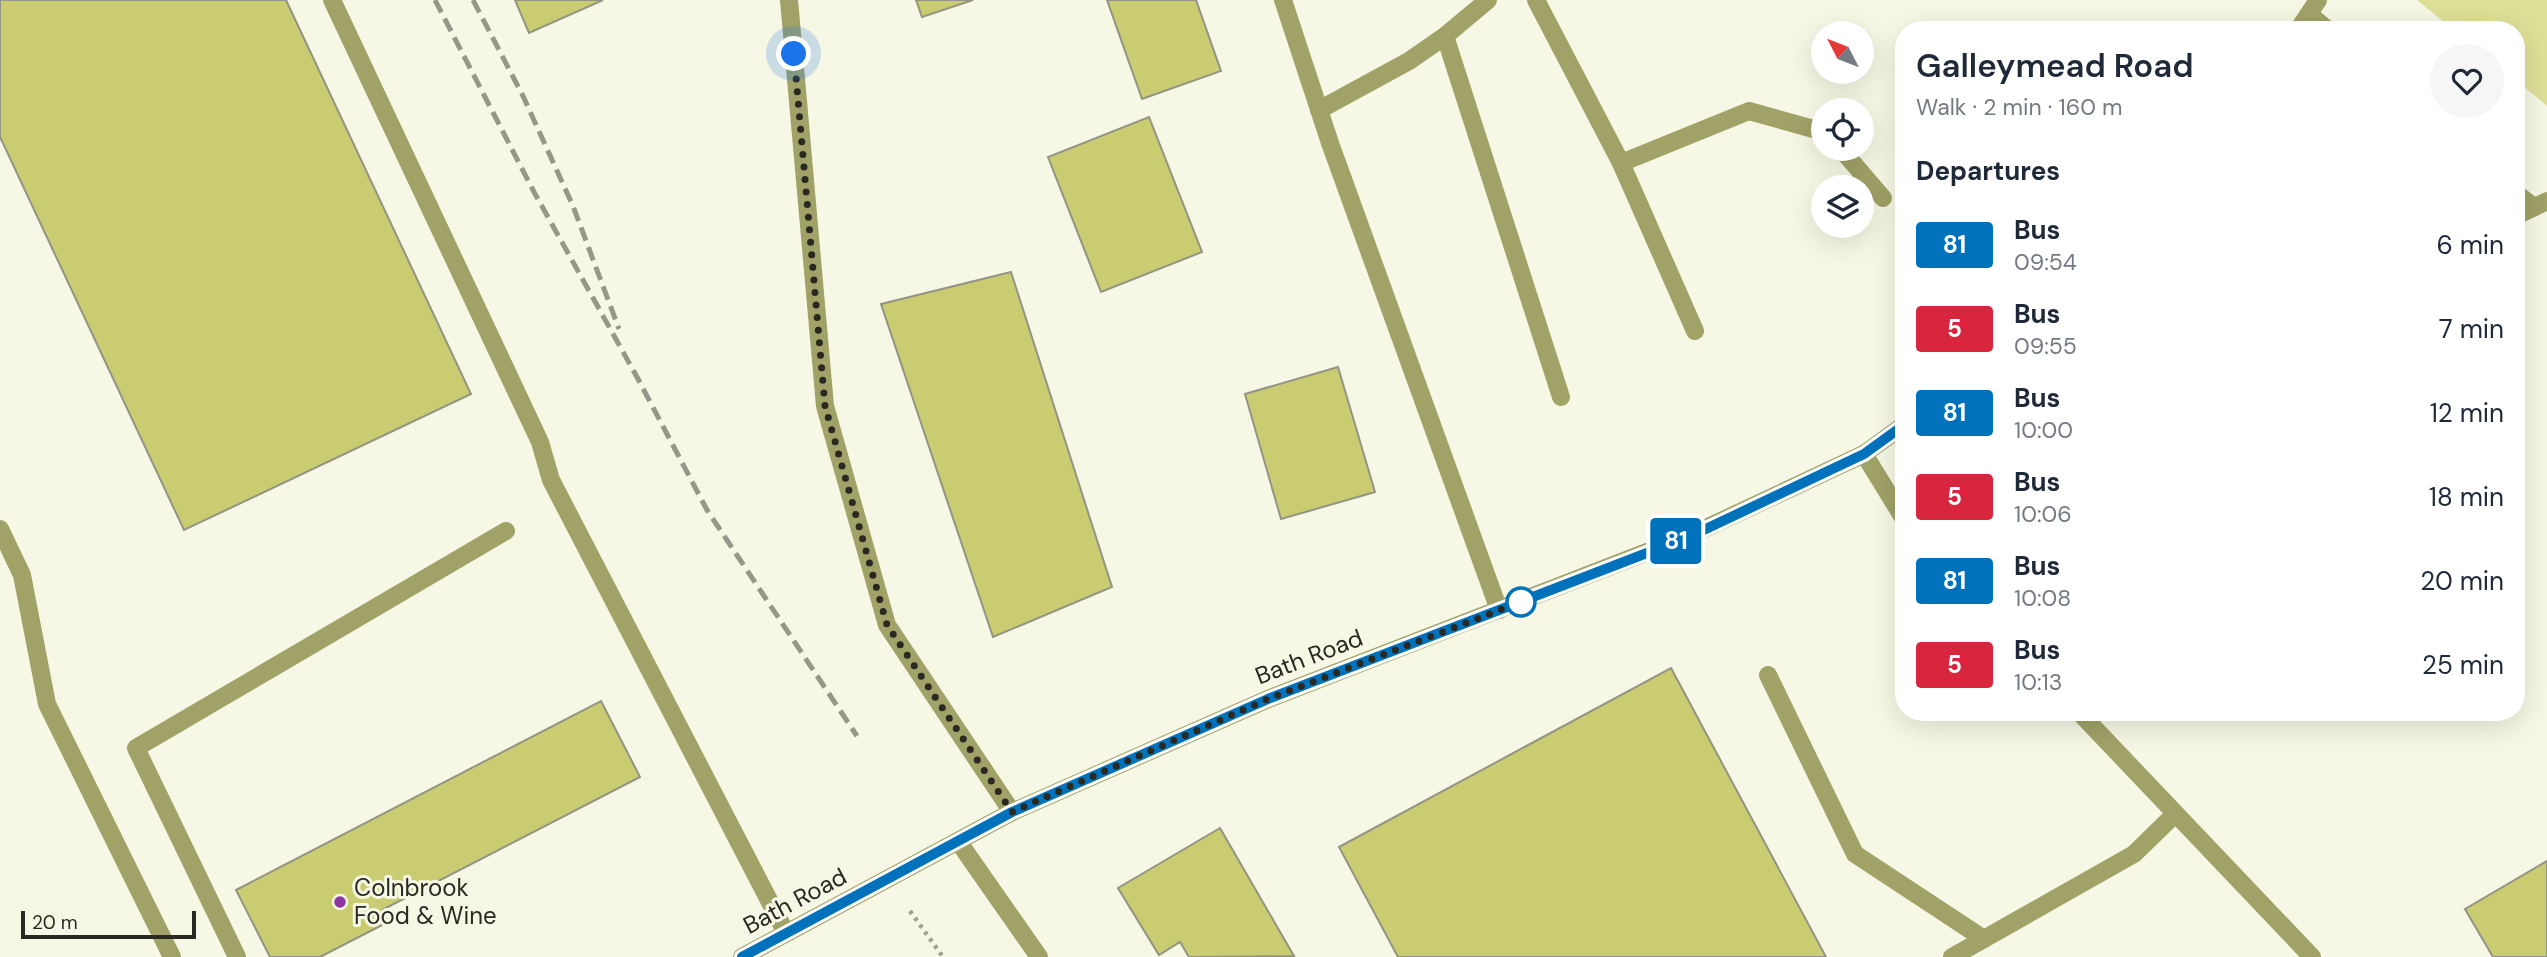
<!DOCTYPE html>
<meta charset="utf-8">
<style>
:root{--surface:#fff;--page:#f6f6f7;--text:#1f2937;--muted:#747a83}
body{margin:0;font-family:"DM Sans",sans-serif;background:var(--page);color:var(--text);height:100vh;display:flex;flex-direction:column;font-size:26px;white-space:nowrap}
*{box-sizing:border-box;margin:0}
p{font-size:23px;color:var(--muted)}
.icon{flex:none;width:38px;height:38px;fill:none;stroke:currentColor;stroke-width:2;stroke-linecap:round;stroke-linejoin:round}
.map{position:relative;flex:1;overflow:hidden}
.details{position:absolute;left:1895px;top:21px;width:630px;height:700px;display:flex;flex-direction:column;background:var(--surface);border-radius:28px;box-shadow:0 7px 28px #0002}
.details>*{flex:none}
.badge{padding:0 14px;border-radius:5px;font-size:24px;line-height:46px}
.needle{width:46px;rotate:312deg}
.controls{position:absolute;left:1811px;top:21px;display:grid;gap:14px}
.controls a{display:grid;place-items:center;width:63px;height:63px;border-radius:50%;background:var(--surface);box-shadow:0 7px 28px #0002;font-size:35px}
.scale{position:absolute;left:21px;bottom:18px;width:175px;box-sizing:border-box;padding-left:7px;border:4px solid #292922;border-top:0;font-size:19px;line-height:24px;white-space:nowrap;color:#292922;-webkit-text-stroke:5px #f6f7e4;paint-order:stroke}
.you{position:absolute;width:35px;height:35px;margin:-18px;border:5px solid #fff;border-radius:50%;background:#1a73e8;box-shadow:0 0 0 10px #1a73e833}
.map>.badge{position:absolute;translate:-50% -50%;box-shadow:0 0 0 4px #fff}
h2{padding:0 21px;font-size:26px;line-height:63px}
.round{display:grid;place-items:center;flex:none;width:74px;height:74px;border-radius:37px;background:var(--page)}
.overview{display:flex;align-items:center;justify-content:space-between;height:119px;padding:0 21px}
h1{font-size:33px;font-weight:600;line-height:52px}
ul{padding:0;list-style:none}
li{display:flex;align-items:center;gap:21px;height:84px;padding:0 21px}
li div{flex:1}
li b{display:block;font-size:26px}
li em{font-style:normal}
li .badge{min-width:77px;font-weight:700;text-align:center}
.map>svg:first-child{display:block}
.green{fill:#dee098}
.building{fill:#cacc71;stroke:#939483;stroke-width:2}
.lines{fill:none;stroke-linecap:round;stroke-linejoin:round}
.path{stroke:#a0a092;stroke-width:4.5;stroke-dasharray:3.5 5;stroke-linecap:butt}
.minor{stroke:#a0a268;stroke-width:18}
.rail{stroke:#969789;stroke-width:5;stroke-dasharray:14 7;stroke-linecap:butt}
.line-casing{stroke:#fff;stroke-width:16}
.line{stroke:#0072bc;stroke-width:10}
.walk{stroke:#292922;stroke-width:7;stroke-dasharray:0 12.6}
.stop-dot{fill:#fff;stroke:#0072bc;stroke-width:3.5}
.poi-dot{fill:#8d35a1;stroke:#f6f7e4;stroke-width:2.5}
.labels{text-anchor:middle;stroke-width:6;stroke-linejoin:round;paint-order:stroke}
.street-label{font-size:24px;fill:#292922;stroke:#f6f7e4}
.poi-label{font-size:24px;fill:#292922;stroke:#f6f7e4;text-anchor:start}
</style>
<div class="map">
<svg width="2547" height="957" viewBox="0 0 2547 957">
<rect width="100%" height="100%" fill="#f6f7e4"/>
<polygon class="green" points="2417,0 2547,0 2547,106 2517,81 2516,30 2454,30"/>
<g class="building">
<polygon points="0,0 286,0 471,394 184,530 0,137"/>
<polygon points="515,0 603,0 529,33"/>
<polygon points="916,0 973,0 922,17"/>
<polygon points="1107,0 1196,0 1221,71 1142,99"/>
<polygon points="1149,117 1202,252 1101,292 1048,157"/>
<polygon points="1011,272 1112,587 993,637 881,304"/>
<polygon points="1338,367 1375,492 1281,519 1245,394"/>
<polygon points="1671,668 1826,957 1398,957 1339,847"/>
<polygon points="601,701 640,777 382,910 388,922 320,957 270,957 236,890"/>
<polygon points="1220,828 1294,956 1189,957 1180,942 1159,955 1118,888"/>
<polygon points="2547,861 2547,957 2493,957 2465,909"/>
</g>
<g class="lines">
<polyline class="path" points="910,911 943,957"/>
<g class="minor">
<polyline points="332,0 540,442 551,480 786,933"/>
<polyline points="789,0 825,406 887,625 1012,812"/>
<polyline points="1283,0 1330,143 1499,610"/>
<polyline points="1536,0 1621,163 1695,331"/>
<polyline points="2310,15 2328,30"/>
<polyline points="2298,30 2318,0"/>
<polyline points="1445,36 1561,397"/>
<polyline points="1319,110 1409,61 1445,36 1488,0"/>
<polyline points="1841,149 1883,198"/>
<polyline points="1621,163 1749,111 1824,132"/>
<polyline points="2516,193 2534,207"/>
<polyline points="2516,216 2547,201"/>
<polyline points="1864,454 1904,519"/>
<polyline points="0,529 22,575 47,704 172,957"/>
<polyline points="1768,675 1855,854 1984,939"/>
<polyline points="2079,712 2312,957"/>
<polyline points="958,841 1039,957"/>
<polyline points="237,957 136,748 506,531"/>
<polyline points="742,957 1012,812 1268,699 1691,535 1864,454 1904,425"/>
<polyline points="1952,957 2134,854 2174,815"/>
</g>
<g class="rail">
<polyline points="435,0 534,192 637,377 707,510 857,736"/>
<polyline points="473,0 523,96 573,206 619,329"/>
</g>
</g>
<g class="lines">
<defs>
<polyline id="line" points="742,957 1012,812 1268,699 1691,536 1864,454 1904,425"/>
</defs>
<use href="#line" class="line-casing"/>
<use href="#line" class="line"/>
<polyline class="walk" points="794,54 825,406 887,625 1012,812 1268,699 1523,601 1521,602"/>
</g>
<circle class="stop-dot" cx="1521" cy="602" r="14"/>
<circle class="poi-dot" cx="340" cy="902" r="7"/>
<g class="labels">
<g class="street-label">
<text transform="translate(1309 657) rotate(-21)" y="8">Bath Road</text>
<text transform="translate(795 901) rotate(-28)" y="8">Bath Road</text>
</g>
<g class="poi-label">
<text x="354" y="896">Colnbrook<tspan x="354" dy="28">Food &amp; Wine</tspan></text>
</g>
</g>
</svg>
<div class="controls">
<a><svg class="needle" viewBox="-14 -14 28 28"><path d="M0-13l5 13h-10z" fill="#e53935"/><path d="M0 13l5-13h-10z" fill="#747a83"/></svg></a>
<a><svg class="icon" aria-label="locate" viewBox="0 0 24 24"><circle cx="12" cy="12" r="6"/><path d="M12 2v4M12 18v4M2 12h4M18 12h4"/></svg></a>
<a><svg class="icon" aria-label="layers" viewBox="0 0 24 24"><path d="M12 4l9 5-9 5-9-5zM3 14l9 5 9-5"/></svg></a>
</div>
<div class="scale">20 m</div>
<div class="you" style="left:794px;top:54px"></div>
<b class="badge" style="left:1676px;top:541px;background:#0072bc;color:#fff">81</b>
<section class="details">
<div class="overview"><div><h1>Galleymead Road</h1><p>Walk · 2 min · 160 m</p></div><a class="round"><svg class="icon" aria-label="heart" viewBox="0 0 24 24"><path d="M12 20l-8-8c-3-5 5-10 8-4 3-6 11-1 8 4z"/></svg></a></div>
<h2>Departures</h2>
<ul>
<li><span class="badge" style="background:#0072bc;color:#fff">81</span><div><b>Bus</b><p>09:54</p></div><em>6 min</em></li>
<li><span class="badge" style="background:#d7263d;color:#fff">5</span><div><b>Bus</b><p>09:55</p></div><em>7 min</em></li>
<li><span class="badge" style="background:#0072bc;color:#fff">81</span><div><b>Bus</b><p>10:00</p></div><em>12 min</em></li>
<li><span class="badge" style="background:#d7263d;color:#fff">5</span><div><b>Bus</b><p>10:06</p></div><em>18 min</em></li>
<li><span class="badge" style="background:#0072bc;color:#fff">81</span><div><b>Bus</b><p>10:08</p></div><em>20 min</em></li>
<li><span class="badge" style="background:#d7263d;color:#fff">5</span><div><b>Bus</b><p>10:13</p></div><em>25 min</em></li>
</ul>
</section>
</div>
